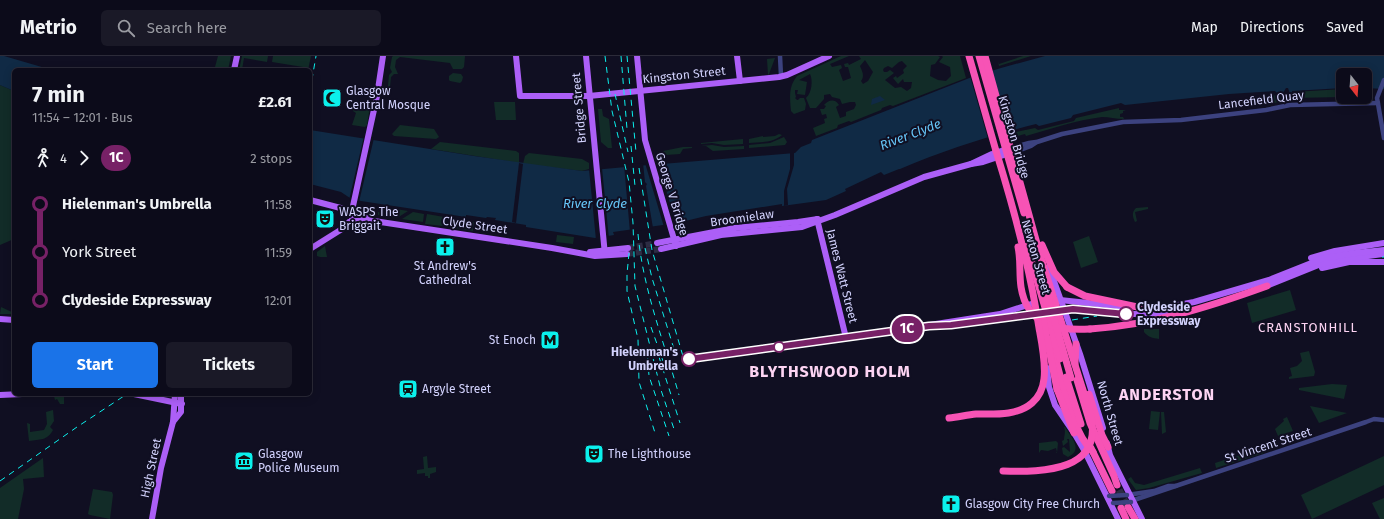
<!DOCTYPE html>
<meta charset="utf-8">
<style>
:root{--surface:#0c0b1a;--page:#1a1927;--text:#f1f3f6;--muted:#9a9ba2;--line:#2c2b39;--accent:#1a73e8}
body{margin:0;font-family:"Fira Sans",sans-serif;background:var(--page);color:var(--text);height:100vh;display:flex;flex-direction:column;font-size:15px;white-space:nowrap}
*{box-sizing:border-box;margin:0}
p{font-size:13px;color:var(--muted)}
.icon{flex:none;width:22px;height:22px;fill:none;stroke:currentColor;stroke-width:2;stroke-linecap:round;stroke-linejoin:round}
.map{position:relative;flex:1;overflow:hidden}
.sheet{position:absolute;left:12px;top:12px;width:300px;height:328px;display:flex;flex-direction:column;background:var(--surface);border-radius:6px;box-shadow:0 2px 10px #0003,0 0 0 1px var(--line)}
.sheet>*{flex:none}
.badge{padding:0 8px;border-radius:13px;font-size:14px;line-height:26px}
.needle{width:26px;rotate:163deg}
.controls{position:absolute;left:1336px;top:12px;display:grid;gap:8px}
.controls a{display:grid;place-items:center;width:36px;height:36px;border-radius:6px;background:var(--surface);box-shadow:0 2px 10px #0003,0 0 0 1px var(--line);font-size:20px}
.map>.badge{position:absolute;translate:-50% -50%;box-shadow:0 0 0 2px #fff}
.legs{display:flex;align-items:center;gap:6px;height:44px;padding:0 20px;font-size:13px}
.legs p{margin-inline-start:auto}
.overview{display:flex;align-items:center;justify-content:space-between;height:68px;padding:0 20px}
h1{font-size:22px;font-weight:700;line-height:30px}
.primary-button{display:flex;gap:8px;margin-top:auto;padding:8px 20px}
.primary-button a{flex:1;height:46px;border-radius:6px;background:var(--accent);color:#fff;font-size:16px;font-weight:700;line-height:46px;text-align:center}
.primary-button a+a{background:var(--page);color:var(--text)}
ul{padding:0 20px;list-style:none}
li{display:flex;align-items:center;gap:14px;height:48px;font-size:15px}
li i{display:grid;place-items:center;width:6px;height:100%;margin:0 5px;background:currentColor}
li i::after{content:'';width:10px;height:10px;margin:-5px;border:3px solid;border-radius:50%;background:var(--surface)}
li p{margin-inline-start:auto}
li:first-child i{background:linear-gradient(#0000 50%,currentColor 0)}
li:last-child i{background:linear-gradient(currentColor 50%,#0000 0)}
header{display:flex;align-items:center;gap:24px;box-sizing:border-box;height:56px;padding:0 20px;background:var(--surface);border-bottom:1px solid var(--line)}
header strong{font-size:19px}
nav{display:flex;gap:22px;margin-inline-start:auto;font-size:14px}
.search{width:280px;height:36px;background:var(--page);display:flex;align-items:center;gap:10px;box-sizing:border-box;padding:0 14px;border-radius:6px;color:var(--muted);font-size:15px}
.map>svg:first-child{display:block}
.green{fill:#122c28;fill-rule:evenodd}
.water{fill:#102a45}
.pier{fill:#100f22}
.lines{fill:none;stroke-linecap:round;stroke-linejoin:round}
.major-tunnel{stroke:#2d2c43;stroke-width:6;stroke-dasharray:6 3;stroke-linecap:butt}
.highway-tunnel{stroke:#2d2c43;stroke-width:7;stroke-dasharray:7 3.5;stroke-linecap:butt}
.minor{stroke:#3c427f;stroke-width:4.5}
.major{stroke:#ac5ff7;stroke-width:6}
.highway{stroke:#f753b5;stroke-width:7}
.rail{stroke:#0bf0ec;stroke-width:1;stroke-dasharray:6 5;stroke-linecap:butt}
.minor-bridge{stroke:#3c427f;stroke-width:4.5}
.highway-bridge{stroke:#f753b5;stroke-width:7}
.line-1-casing{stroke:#fff;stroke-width:9}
.line-1{stroke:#772166;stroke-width:6}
.stop-1-dot{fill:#fff;stroke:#772166;stroke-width:2}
.labels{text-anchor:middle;stroke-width:4;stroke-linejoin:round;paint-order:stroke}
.street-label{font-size:12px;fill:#d2d2fd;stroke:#100f22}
.poi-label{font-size:12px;fill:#d2d2fd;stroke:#100f22;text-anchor:start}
.stop-label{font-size:12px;font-weight:bold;fill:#d2d2fd;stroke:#100f22;text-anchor:start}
.water-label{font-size:13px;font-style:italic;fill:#66c5f8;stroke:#100f22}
.neighbourhood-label{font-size:13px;letter-spacing:1px;fill:#fdd4f3;stroke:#100f22}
.district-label{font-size:16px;font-weight:bold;letter-spacing:1px;fill:#fdd4f3;stroke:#100f22}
</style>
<header>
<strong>Metrio</strong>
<div class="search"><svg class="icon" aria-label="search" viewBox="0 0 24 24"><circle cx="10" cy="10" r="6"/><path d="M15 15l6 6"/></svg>Search here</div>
<nav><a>Map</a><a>Directions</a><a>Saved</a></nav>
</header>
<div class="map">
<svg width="1384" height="463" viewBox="0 0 1384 463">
<rect width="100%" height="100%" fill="#100f22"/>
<g class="green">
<polygon points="218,0 231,0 228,14 217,14 218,11 215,11"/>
<polygon points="242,0 268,0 267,6 244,2 242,14 239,14"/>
<polygon points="273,0 311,0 308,14 302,14 303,11 272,6"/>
<polygon points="393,0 465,0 464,11 462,13 453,13 450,7 400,1 396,4 395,11 398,18 394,18 391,21 389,41 387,41 389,19 392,16 390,12 392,1"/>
<path d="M841,0H849L830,8L832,11L841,9L842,12L839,14L843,25L851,22L848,11H845L844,8L848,7L849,9L861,3L859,0H938L940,1L935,8L931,9L930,20L938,24L946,25L951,20L950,11L939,6L943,1L942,0H960L966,22L893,50L890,49L882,52L881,54L851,66L849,65L838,69L837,72L816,80L813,72L825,67L824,63L827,62L826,58L822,59L820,53H824L826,50L824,49C828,44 835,42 839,49L836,51L840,62L846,60V56L854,53L856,49L855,46H850L842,48L840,43L832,41L830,38L824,39V43L816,52H810L806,42C812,37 813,24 810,18L799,24L807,26L805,39L797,38L798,34H795V37L796,41L795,42L797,44H798L800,42H804L806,48L805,54L794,58L791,55C790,42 788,31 797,20ZM865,4L873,16L868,25L863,28L861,25C865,20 862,15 860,10ZM902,5L907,10L903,14L904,17L897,22L896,20L893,22L898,28L903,23L904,26H912L911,32L907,35L901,31L895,32L885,24L894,17L890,14L887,16H884L883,14L884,12L888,10L892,12L899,6Z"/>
<polygon points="1023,0 1031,0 999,10 998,5 999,8"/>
<polygon points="775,2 769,18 768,19 767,3"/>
<polygon points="453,17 461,18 463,21 462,25 460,27 450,25 449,24 449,20"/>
<polygon points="0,29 14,35 14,183 0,189"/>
<polygon points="1343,33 1343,41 1292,42 1293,36"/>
<polygon points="1269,39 1279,40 1279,42 1287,41 1287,44 1270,48"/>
<polygon points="494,46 515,46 516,64 496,64"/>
<polygon points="357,48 370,50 367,69 365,71 352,69 356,57 353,55 354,50"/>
<path d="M1119,52V54H1126L1123,55V57L1120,58V61H1123L1124,63C1116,63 1109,61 1102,61C1076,64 1051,73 1026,80L1025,78L1014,81L1016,76L1035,72L1038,74L1074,65L1076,62Z"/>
<polygon points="598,53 602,53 603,60 609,63 612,92 608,92 601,86"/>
<polygon points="400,69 434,73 439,81 436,83 394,80 392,78"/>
<path d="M779,78L782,79C773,87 760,86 749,87V83L763,80V81L775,80Z"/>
<polygon points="784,81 787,86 785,89 749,92 749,89 770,87"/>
<polygon points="743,83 743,88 724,89 712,87 701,88 701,87"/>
<polygon points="440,86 516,95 519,97 519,107 431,93"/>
<polygon points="712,89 724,91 744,90 744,93 713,95 706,90 701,90"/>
<polygon points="683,91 692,91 692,92 683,93 680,98 666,99 663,95"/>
<polygon points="529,97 582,103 589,107 589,113 582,115 523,108 525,100"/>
<path d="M1148,151V153L1135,156L1137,165L1135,166C1133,161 1131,157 1136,152Z"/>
<polygon points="390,152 408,155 397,162 378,159 378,156 389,158"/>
<polygon points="413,156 424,158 423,166 402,163"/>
<polygon points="427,158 444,161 443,170 425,168"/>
<polygon points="456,163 474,166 473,175 455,172"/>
<polygon points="557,179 574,181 573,188 556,186"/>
<polygon points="1089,180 1098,206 1081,212 1073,186"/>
<polygon points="325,190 327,201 320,201 317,200 317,196"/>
<polygon points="1290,234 1296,254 1252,267 1247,247"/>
<polygon points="1,251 14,257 14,258 0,258"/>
<path d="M1144,273H1159V283C1152,282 1148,281 1144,276Z"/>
<polygon points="1309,295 1315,316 1314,320 1289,323 1289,321 1292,320 1290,312 1297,310 1302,305 1300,297"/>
<polygon points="1332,328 1347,329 1344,343 1299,334 1299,332"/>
<polygon points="54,340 64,340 64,348 60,348 57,343 55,344"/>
<polygon points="1310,350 1347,357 1319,367"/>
<path d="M53,354L54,365L50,371L53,374C47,385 40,383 29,385L27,367L30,368V376L44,374L47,368L46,356Z"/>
<polygon points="1151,355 1160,356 1158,374 1149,373"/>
<polygon points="1161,356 1164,356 1166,376 1162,378"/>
<polygon points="1287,361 1293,375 1278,380 1275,373 1284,365 1283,363"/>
<path d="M1064,371H1065C1071,381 1084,394 1068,401L1063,398L1062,392L1064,391L1070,396L1069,383H1067L1068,386L1063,390L1062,385L1064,384C1064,380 1066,376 1064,371Z"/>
<polygon points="1056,385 1058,387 1057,397 1056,397 1057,396 1056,392 1048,395 1041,394 1039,397 1039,387"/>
<polygon points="1262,392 1264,397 1216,412 1215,407"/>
<polygon points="427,400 428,412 436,411 436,416 430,418 430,422 428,422 428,420 425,420 425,417 417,418 417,414 424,413 423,401"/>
<polygon points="1384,400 1384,429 1312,463 1301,439"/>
<polygon points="43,402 44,421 23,423 24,433 18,463 0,463 0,432"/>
<polygon points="1200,412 1202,417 1149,432 1136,434 1128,423 1131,421 1135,427 1144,429"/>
<polygon points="93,433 112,436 113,439 110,463 90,459 88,458"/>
<polygon points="1384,442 1384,463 1380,463 1372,447"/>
</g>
<g class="water">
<polygon points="0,0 4,0 52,14 14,14 14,35 0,29"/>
<path d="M1045,0H1384V33L1366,32L1365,19H1343V32L1292,35V38H1290L1288,32H1286L1283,37H1277L1275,35L1229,38L1125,49L1121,47L1073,59L1071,62L1039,70L1036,68C989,80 944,94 900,113H899L884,119L881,116L845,133L846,135L826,144L782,150V148L706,160L677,167L613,176L614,179L595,182L526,171V169L495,164L496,162L487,161L486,162L466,159V161L361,145L350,142L341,136L310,128V74L474,100L582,115L659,108V106L662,108L795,97L801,91L811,87L812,84L972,21L1001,12Z"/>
<polygon points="880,40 885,44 871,49 872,43"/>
</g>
<g class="pier">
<polygon points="991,13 1009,77 988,83 970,20"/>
<polygon points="364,80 374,82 359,146 349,144"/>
<polygon points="790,97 794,97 794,109 787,133 788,149 784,150 784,135 790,113"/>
<polygon points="658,105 676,169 664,171 645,107"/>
<polygon points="519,107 523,108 516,167 512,166"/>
<polygon points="643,107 645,126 647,128 646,130 653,172 630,176 624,109"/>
<polygon points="602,112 609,183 596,184 589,113"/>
</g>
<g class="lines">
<g class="major-tunnel">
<polyline points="628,192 657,187"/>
<polyline points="627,198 661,193"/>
</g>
<polyline class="highway-tunnel" points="1119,434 1128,451"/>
<g class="minor">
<polyline points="780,0 781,20"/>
<polyline points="1384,24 1377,42 1384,82"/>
<polyline points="1011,92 1029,87 1036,86"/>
<polyline points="1012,97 1031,90 1037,86 1062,78 1123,66 1181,64 1266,54 1290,49 1378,47"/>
<polyline points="1127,439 1154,435 1168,430 1176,430"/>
<polyline points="1131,445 1366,366 1374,363 1384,364"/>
</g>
<g class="major">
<polyline points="516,0 520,40 589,40 779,21 787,19 829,0"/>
<polyline points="586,0 605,199"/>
<polyline points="637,0 645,84 676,190"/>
<polyline points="737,0 740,25"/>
<polyline points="234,14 237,0"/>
<polyline points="971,108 992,98 1010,92"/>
<polyline points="310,144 352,155 371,164"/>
<polyline points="817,163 846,282 1000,258 1031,248"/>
<polyline points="352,165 353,150 377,40 383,0"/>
<polyline points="657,187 735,172 798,166 818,163"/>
<polyline points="310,193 342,173 349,166 356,165 374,165 552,192 595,200 627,198"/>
<polyline points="661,193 721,179 802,171 835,159 924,121 971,108 983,106 1010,97"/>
<polyline points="590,196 628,192"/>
<polyline points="1311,202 1335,195 1384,187"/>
<polyline points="1049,211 1080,298 1103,372"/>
<polyline points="1322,212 1349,206 1384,206"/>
<polyline points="1264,231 1321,208 1338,204 1383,198"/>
<polyline points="1051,245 1060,244 1126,251"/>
<polyline points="1143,252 1168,251 1194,246 1269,224 1324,202 1356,197 1384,194"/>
<polyline points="0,263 14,264"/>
<polyline points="955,268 1073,253 1147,259 1172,257"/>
<polyline points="1047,312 1049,331 1055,349 1074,377 1084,394 1118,463"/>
<polyline points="134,338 182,348"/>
<polyline points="0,339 22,338"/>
<polyline points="173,366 181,356 181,338"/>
<polyline points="1107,387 1110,399 1142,463"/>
<polyline points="152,463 161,412 173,366 175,338"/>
</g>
<g class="highway">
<polyline points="969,0 996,95"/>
<polyline points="1067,231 1085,240 1147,253"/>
<path d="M1090,273C1152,269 1209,251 1267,230"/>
<path d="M1050,284C1061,316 1069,373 1093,396"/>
<polyline points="1075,308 1076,288"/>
<polyline points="1066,321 1081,368"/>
<polyline points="1077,324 1090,367 1114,420 1117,429"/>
<polyline points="1057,333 1074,377"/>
<polyline points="1089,338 1102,379 1108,391"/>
<polyline points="1091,392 1112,435"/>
<polyline points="1128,451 1135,463"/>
<polyline points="1121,452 1126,463"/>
</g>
<g class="rail">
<polyline points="605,0 612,55 629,126 633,167 635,230 661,334 675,376"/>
<polyline points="621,0 627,73"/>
<polyline points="627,0 636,96"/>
<polyline points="310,35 316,0"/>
<polyline points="615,38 628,96"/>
<polyline points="631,90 635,130"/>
<polyline points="639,112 652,194 687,314"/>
<path d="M638,178C643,233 664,286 679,339"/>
<polyline points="645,192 652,222 674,293"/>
<polyline points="629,197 627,218 627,235 638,283 639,326 656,380"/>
<polyline points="1382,201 1384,201"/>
<polyline points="1072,264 1097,260"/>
<polyline points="651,271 663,305"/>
<polyline points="647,291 649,320 669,380"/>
<polyline points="659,301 680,367"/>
<polyline points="0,425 77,371 127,338"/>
</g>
<g class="minor-bridge">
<polyline points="1109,440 1127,439"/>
<polyline points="1113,447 1131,446"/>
</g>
<g class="highway-bridge">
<polyline points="979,0 1024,157"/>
<path d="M985,0L1041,202L1090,356C1106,416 1043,416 1003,415"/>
<polyline points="1042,189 1054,216 1067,231"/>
<polyline points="1027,190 1060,303"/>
<path d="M1018,191C1021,204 1019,218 1021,231C1027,270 1058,275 1090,273"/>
<polyline points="1039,210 1071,322"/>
<polyline points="1043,263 1057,333"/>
<path d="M949,362C958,361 967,359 976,358C994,358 1017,360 1032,347C1039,341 1043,332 1044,323C1046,307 1042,288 1039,272C1030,212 1014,153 996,95"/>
</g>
</g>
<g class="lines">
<defs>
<polyline id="line-1" points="689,303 929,270 951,269 1073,253 1126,258"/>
</defs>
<use href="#line-1" class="line-1-casing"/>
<use href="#line-1" class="line-1"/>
</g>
<defs>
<symbol id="mosque-square" viewBox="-11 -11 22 22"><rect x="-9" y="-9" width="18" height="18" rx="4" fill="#0bf0ec" stroke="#100f22"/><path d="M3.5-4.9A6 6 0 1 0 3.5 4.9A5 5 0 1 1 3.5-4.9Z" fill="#111"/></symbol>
<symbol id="theatre-square" viewBox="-11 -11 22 22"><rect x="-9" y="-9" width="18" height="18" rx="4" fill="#0bf0ec" stroke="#100f22"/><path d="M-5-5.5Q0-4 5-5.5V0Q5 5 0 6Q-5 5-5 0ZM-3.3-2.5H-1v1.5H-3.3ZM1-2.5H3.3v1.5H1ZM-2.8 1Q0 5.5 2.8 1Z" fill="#111"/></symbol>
<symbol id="church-square" viewBox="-11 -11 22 22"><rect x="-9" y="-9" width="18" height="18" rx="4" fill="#0bf0ec" stroke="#100f22"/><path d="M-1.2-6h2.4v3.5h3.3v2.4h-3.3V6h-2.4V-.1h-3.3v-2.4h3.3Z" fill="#111"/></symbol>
<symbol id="metro-square" viewBox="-11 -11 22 22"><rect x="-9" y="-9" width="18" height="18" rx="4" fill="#0bf0ec" stroke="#100f22"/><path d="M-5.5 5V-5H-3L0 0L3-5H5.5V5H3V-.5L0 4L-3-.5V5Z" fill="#111"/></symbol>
<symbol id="station-square" viewBox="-11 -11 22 22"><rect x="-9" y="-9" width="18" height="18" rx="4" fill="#0bf0ec" stroke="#100f22"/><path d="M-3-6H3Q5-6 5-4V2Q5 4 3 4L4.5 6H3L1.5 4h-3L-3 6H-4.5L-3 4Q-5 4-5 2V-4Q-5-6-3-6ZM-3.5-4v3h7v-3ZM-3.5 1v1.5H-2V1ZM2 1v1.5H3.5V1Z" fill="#111"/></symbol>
<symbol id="museum-square" viewBox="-11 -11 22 22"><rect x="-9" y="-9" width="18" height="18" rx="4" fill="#0bf0ec" stroke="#100f22"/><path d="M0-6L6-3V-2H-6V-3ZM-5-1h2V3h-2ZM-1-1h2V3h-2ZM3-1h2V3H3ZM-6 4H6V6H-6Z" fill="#111"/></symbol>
</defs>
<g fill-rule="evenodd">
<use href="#mosque-square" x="321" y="31" width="22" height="22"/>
<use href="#theatre-square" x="314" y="152" width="22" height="22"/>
<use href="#church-square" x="434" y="180" width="22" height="22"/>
<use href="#metro-square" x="539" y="273" width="22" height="22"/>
<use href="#station-square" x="397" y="322" width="22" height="22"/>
<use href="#theatre-square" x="583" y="387" width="22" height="22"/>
<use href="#museum-square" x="233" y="394" width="22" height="22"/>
<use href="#church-square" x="940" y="437" width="22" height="22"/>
</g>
<g class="stop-1-dot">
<circle cx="1126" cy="258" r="7"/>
<circle cx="779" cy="291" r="5"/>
<circle cx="689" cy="303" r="7"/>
</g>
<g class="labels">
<g class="street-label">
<text transform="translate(684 19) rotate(-6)" y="4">Kingston Street</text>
<text transform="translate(1261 44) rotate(-7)" y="4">Lancefield Quay</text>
<text transform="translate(579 52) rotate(-95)" y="4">Bridge Street</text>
<text transform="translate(1014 81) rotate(74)" y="4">Kingston Bridge</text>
<text transform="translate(672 138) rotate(73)" y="4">George V Bridge</text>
<text transform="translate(742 162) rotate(-8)" y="4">Broomielaw</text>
<text transform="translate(475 169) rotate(8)" y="4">Clyde Street</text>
<text transform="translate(1036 201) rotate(74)" y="4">Newton Street</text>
<text transform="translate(842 220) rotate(76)" y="4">James Watt Street</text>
<text transform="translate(1110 357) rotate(74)" y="4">North Street</text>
<text transform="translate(1268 389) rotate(-18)" y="4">St Vincent Street</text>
<text transform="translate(151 412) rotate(-78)" y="4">High Street</text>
</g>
<g class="poi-label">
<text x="346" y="39">Glasgow<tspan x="346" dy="14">Central Mosque</tspan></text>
<text x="339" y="160">WASPS The<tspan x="339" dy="14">Briggait</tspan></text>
<text x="445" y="214" text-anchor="middle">St Andrew's<tspan x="445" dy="14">Cathedral</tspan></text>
<text x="536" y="288" text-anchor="end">St Enoch</text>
<text x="422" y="337">Argyle Street</text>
<text x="258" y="402">Glasgow<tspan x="258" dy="14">Police Museum</tspan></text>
<text x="608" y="402">The Lighthouse</text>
<text x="965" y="452">Glasgow City Free Church</text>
</g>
<g class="stop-label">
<text x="1137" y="255">Clydeside<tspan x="1137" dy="14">Expressway</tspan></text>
<text x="678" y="300" text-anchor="end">Hielenman's<tspan x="678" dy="14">Umbrella</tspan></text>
</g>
<g class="water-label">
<text transform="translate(910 78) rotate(-21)" y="5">River Clyde</text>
<text x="595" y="152">River Clyde</text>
</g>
<g class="neighbourhood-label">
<text x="1308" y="276">CRANSTONHILL</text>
</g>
<g class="district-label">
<text x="830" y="321">BLYTHSWOOD HOLM</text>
<text x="1167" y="344">ANDERSTON</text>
</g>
</g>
</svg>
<div class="controls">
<a><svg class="needle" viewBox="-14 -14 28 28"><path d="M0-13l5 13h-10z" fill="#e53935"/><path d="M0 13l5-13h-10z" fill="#9a9ba2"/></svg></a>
</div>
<b class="badge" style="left:907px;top:273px;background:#772166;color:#fff">1C</b>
<section class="sheet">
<div class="overview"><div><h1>7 min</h1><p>11:54 – 12:01 · Bus</p></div><b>£2.61</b></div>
<div class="legs"><svg class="icon" aria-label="walk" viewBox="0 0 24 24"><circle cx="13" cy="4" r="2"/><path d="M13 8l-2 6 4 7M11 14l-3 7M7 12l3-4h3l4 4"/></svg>4<svg class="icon" aria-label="forward" viewBox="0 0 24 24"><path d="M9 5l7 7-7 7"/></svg><b class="badge" style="background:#772166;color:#fff">1C</b><p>2 stops</p></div>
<ul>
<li><i style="color:#772166"></i><b>Hielenman's Umbrella</b><p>11:58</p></li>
<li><i style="color:#772166"></i><span>York Street</span><p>11:59</p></li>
<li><i style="color:#772166"></i><b>Clydeside Expressway</b><p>12:01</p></li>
</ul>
<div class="primary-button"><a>Start</a><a>Tickets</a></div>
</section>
</div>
